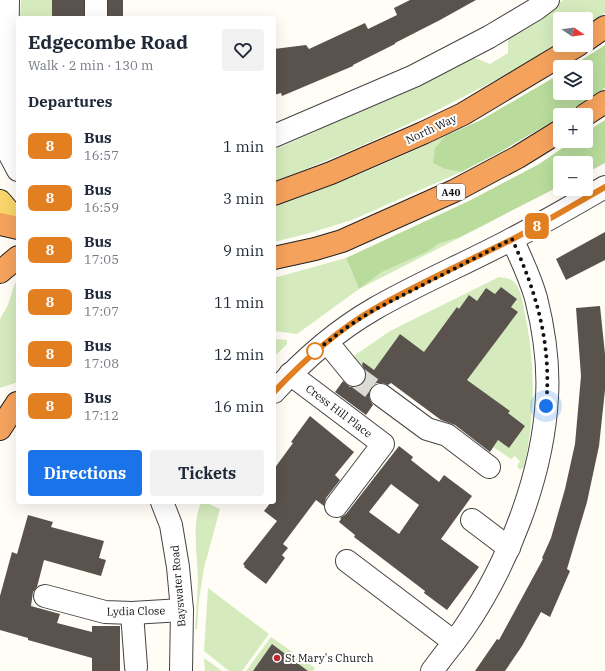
<!DOCTYPE html>
<meta charset="utf-8">
<style>
:root{--surface:#fff;--page:#f2f2f3;--text:#1f2937;--muted:#747a83;--accent:#1a73e8}
body{margin:0;font-family:"IBM Plex Serif",serif;background:var(--page);color:var(--text);height:100vh;display:flex;flex-direction:column;font-size:15px;white-space:nowrap}
*{box-sizing:border-box;margin:0}
p{font-size:13px;color:var(--muted)}
.icon{flex:none;width:22px;height:22px;fill:none;stroke:currentColor;stroke-width:2;stroke-linecap:round;stroke-linejoin:round}
.map{position:relative;flex:1;overflow:hidden}
.details{position:absolute;left:16px;top:16px;width:260px;height:488px;display:flex;flex-direction:column;background:var(--surface);border-radius:4px;box-shadow:0 4px 16px #0002}
.details>*{flex:none}
.badge{padding:0 8px;border-radius:6px;font-size:14px;line-height:26px}
.needle{width:26px;rotate:103deg}
.controls{position:absolute;left:553px;top:12px;display:grid;gap:8px}
.controls a{display:grid;place-items:center;width:40px;height:40px;border-radius:4px;background:var(--surface);box-shadow:0 4px 16px #0002;font-size:20px}
.you{position:absolute;width:20px;height:20px;margin:-10px;border:3px solid #fff;border-radius:50%;background:#1a73e8;box-shadow:0 0 0 6px #1a73e833}
.map>.badge{position:absolute;translate:-50% -50%;box-shadow:0 0 0 2px #fff}
h2{padding:0 12px;font-size:15px;line-height:36px}
.round{display:grid;place-items:center;flex:none;width:42px;height:42px;border-radius:4px;background:var(--page)}
.summary{display:flex;align-items:center;justify-content:space-between;height:68px;padding:0 12px}
h1{font-size:19px;font-weight:800;line-height:30px}
.cta{display:flex;gap:8px;margin-top:auto;padding:8px 12px}
.cta a{flex:1;height:46px;border-radius:4px;background:var(--accent);color:#fff;font-size:16px;font-weight:800;line-height:46px;text-align:center}
.cta a+a{background:var(--page);color:var(--text)}
ul{padding:0;list-style:none}
li{display:flex;align-items:center;gap:12px;height:52px;padding:0 12px}
li div{flex:1}
li b{display:block;font-size:15px}
li em{font-style:normal}
li .badge{min-width:44px;font-weight:700;text-align:center}
.map>svg:first-child{display:block}
.green{fill:#d5ebbd}
.forest{fill:#b9dc9c}
.building{fill:#5a524d;fill-rule:evenodd}
.lines{fill:none;stroke-linecap:round;stroke-linejoin:round}
.minor-tunnel{stroke:#dbdad3;stroke-width:22;stroke-dasharray:22 11;stroke-linecap:butt}
.minor-casing{stroke:#444;stroke-width:24}
.major-casing{stroke:#222;stroke-width:24}
.highway-casing{stroke:#222;stroke-width:24}
.minor{stroke:#fff;stroke-width:22}
.major{stroke:#f9d66b;stroke-width:22}
.highway{stroke:#f5a25d;stroke-width:22}
.line-casing{stroke:#fff;stroke-width:9}
.line{stroke:#e27f20;stroke-width:6}
.walk{stroke:#111;stroke-width:4;stroke-dasharray:0 7.2}
.stop-dot{fill:#fff;stroke:#e27f20;stroke-width:2}
.poi-dot{fill:#c4262e;stroke:#fff;stroke-width:1.5}
.labels{text-anchor:middle;stroke-width:4;stroke-linejoin:round;paint-order:stroke}
.shield{fill:#fff;stroke:#585858;stroke-width:1}
.shield-label{font-size:10px;font-weight:bold;fill:#111}
.street-label{font-size:11px;fill:#111;stroke:#fff}
.poi-label{font-size:11px;fill:#111;stroke:#fff;text-anchor:start}
</style>
<div class="map">
<svg width="605" height="671" viewBox="0 0 605 671">
<rect width="100%" height="100%" fill="#fffdf5"/>
<g class="green">
<polygon points="21,0 52,0 52,18 20,18"/>
<path d="M563,0H605V13L586,26V19H560V42C527,63 492,82 457,100C398,130 337,158 274,181V149L283,146L397,95L469,58L478,59L490,64L508,53V41L510,34Z"/>
<path d="M445,136L435,148L445,169L461,172L352,220L310,233L274,242V207C332,186 389,163 445,136Z"/>
<polygon points="502,216 359,289 297,334 274,331 274,278 346,258 359,289 382,272 427,252 440,243"/>
<path d="M499,277C505,278 511,278 515,283C522,292 523,305 525,315C536,365 535,417 524,467L520,470L517,466L520,461L515,456L511,459L493,447L498,440L509,448L525,426L508,413L510,411L463,381L474,371L517,312L511,307L517,299L501,287L495,294L486,288L477,301L459,309L457,308L433,339L426,354L400,334L374,370L363,363L359,369L351,358L390,331Z"/>
<polygon points="18,281 18,382 0,388 0,319 8,305 15,283"/>
<polygon points="274,339 287,340 287,344 274,357"/>
<path d="M201,502H205L220,509L204,568L199,600L197,629H195C196,613 197,598 198,582C198,556 191,527 201,502Z"/>
<polygon points="208,588 269,634 242,671 229,671 204,651"/>
<polygon points="271,637 315,668 313,671 308,671 272,645 253,671 246,671"/>
<polygon points="204,658 222,671 205,671"/>
</g>
<g class="forest">
<polygon points="605,45 605,88 563,115 560,115 560,117 500,152 461,172 445,169 433,163 435,148 445,136 481,120 560,74 560,93 586,93 586,67 571,67"/>
<polygon points="605,120 605,163 586,173 586,163 560,163 560,186 460,237 440,243 427,252 382,272 359,289 346,258 471,200 539,164 573,141 586,141 586,132"/>
</g>
<g class="building">
<rect x="52" y="0" width="32" height="18"/>
<rect x="108" y="0" width="15" height="18"/>
<polygon points="410,0 476,0 440,20 395,43 395,44 353,65 353,66 282,96 281,93 274,95 274,49 306,45 309,49 365,23 368,29 397,15 394,8"/>
<polygon points="605,232 605,260 566,280 556,259"/>
<polygon points="501,287 517,299 511,307 518,312 467,380 510,411 508,413 525,426 509,448 498,440 490,452 455,425 441,420 391,383 388,385 383,383 376,383 371,387 369,394 370,400 373,405 366,415 335,392 343,381 350,387 356,387 362,384 366,380 366,373 362,365 363,362 374,370 400,334 424,352 457,307 459,309 469,295 477,301 486,288 495,294"/>
<polygon points="600,306 605,354 605,390 599,446 587,502 567,569 570,571 550,617 541,612 522,646 505,671 475,671 497,639 499,640 543,559 542,558 551,538 565,489 575,444 581,376 576,308"/>
<polygon points="310,416 354,452 335,475 340,480 326,498 324,506 316,500 283,544 288,548 282,555 285,558 266,584 244,567 245,566 243,564 277,521 264,511 271,502 274,502 274,469 293,443 291,442"/>
<path d="M399,446L413,457L411,460L439,482L444,475L472,496L441,539L479,567L447,610L424,593L425,591L354,537L355,535L339,522L341,519L340,518L346,514ZM391,484L419,505L399,534L369,512Z"/>
<polygon points="28,515 53,522 51,527 104,541 99,558 106,560 101,576 44,560 37,587 33,592 31,606 60,614 57,623 92,632 92,626 120,626 120,671 92,671 92,658 28,640 28,638 0,630 0,596 12,552 17,554"/>
<polygon points="272,644 308,671 253,671"/>
</g>
<g class="lines">
<polyline class="minor-tunnel" points="354,375 381,395"/>
<defs>
<g id="minor">
<polyline points="8,0 6,132 10,155 18,170"/>
<polyline points="96,18 96,0"/>
<polyline points="274,136 414,76 489,37 536,9 548,0"/>
<polyline points="327,342 354,375"/>
<polyline points="290,374 383,444 336,506"/>
<path d="M274,392C303,360 336,331 374,309C419,283 467,263 512,239C543,223 574,205 605,187"/>
<polyline points="381,395 427,429 447,435 489,467"/>
<polyline points="162,502 171,525 178,567 182,610 181,671"/>
<polyline points="472,520 509,548"/>
<polyline points="347,561 454,642"/>
<polyline points="45,596 105,612 132,613 182,610"/>
<polyline points="132,613 136,667"/>
<path d="M432,671C442,657 453,644 463,630C508,565 543,476 547,397C549,364 544,330 536,298C530,277 521,258 512,239"/>
</g>
<polyline id="major" points="0,201 18,222"/>
<g id="highway">
<polyline points="586,40 605,27"/>
<polyline points="585,115 605,102"/>
<polyline points="274,194 331,173 423,133 463,114 578,45"/>
<polyline points="0,224 18,228"/>
<polyline points="274,258 315,249 342,241 454,191 518,157 560,131"/>
<polyline points="0,272 18,257"/>
<polyline points="0,429 17,403"/>
</g>
</defs>
<use href="#minor" class="minor-casing"/>
<use href="#major" class="major-casing"/>
<use href="#highway" class="highway-casing"/>
<use href="#minor" class="minor"/>
<use href="#major" class="major"/>
<use href="#highway" class="highway"/>
</g>
<g class="lines">
<defs>
<path id="line" d="M274,392C304,360 336,331 374,309C418,284 464,263 509,241C542,224 573,205 605,187"/>
</defs>
<use href="#line" class="line-casing"/>
<use href="#line" class="line"/>
<path class="walk" d="M315,351L314,352L350,325L374,310L512,239C537,293 552,346 546,406"/>
</g>
<circle class="stop-dot" cx="315" cy="351" r="8"/>
<circle class="poi-dot" cx="277" cy="658" r="4"/>
<g class="labels">
<rect class="shield" x="437" y="184" width="28" height="16" rx="3"/>
<g class="shield-label">
<text x="451" y="196">A40</text>
</g>
<g class="street-label">
<text transform="translate(431 129) rotate(-25)" y="4">North Way</text>
<text transform="translate(339 411) rotate(37)" y="4">Cress Hill Place</text>
<text transform="translate(178 586) rotate(-95)" y="4">Bayswater Road</text>
<text transform="translate(136 611) rotate(-1)" y="4">Lydia Close</text>
</g>
<g class="poi-label">
<text x="285" y="662">St Mary's Church</text>
</g>
</g>
</svg>
<div class="controls">
<a><svg class="needle" viewBox="-14 -14 28 28"><path d="M0-13l5 13h-10z" fill="#e53935"/><path d="M0 13l5-13h-10z" fill="#747a83"/></svg></a>
<a><svg class="icon" aria-label="layers" viewBox="0 0 24 24"><path d="M12 4l9 5-9 5-9-5zM3 14l9 5 9-5"/></svg></a>
<a>+</a>
<a>−</a>
</div>
<div class="you" style="left:546px;top:406px"></div>
<b class="badge" style="left:537px;top:226px;background:#e27f20;color:#fff">8</b>
<section class="details">
<div class="summary"><div><h1>Edgecombe Road</h1><p>Walk · 2 min · 130 m</p></div><a class="round"><svg class="icon" aria-label="heart" viewBox="0 0 24 24"><path d="M12 20l-8-8c-3-5 5-10 8-4 3-6 11-1 8 4z"/></svg></a></div>
<h2>Departures</h2>
<ul>
<li><span class="badge" style="background:#e27f20;color:#fff">8</span><div><b>Bus</b><p>16:57</p></div><em>1 min</em></li>
<li><span class="badge" style="background:#e27f20;color:#fff">8</span><div><b>Bus</b><p>16:59</p></div><em>3 min</em></li>
<li><span class="badge" style="background:#e27f20;color:#fff">8</span><div><b>Bus</b><p>17:05</p></div><em>9 min</em></li>
<li><span class="badge" style="background:#e27f20;color:#fff">8</span><div><b>Bus</b><p>17:07</p></div><em>11 min</em></li>
<li><span class="badge" style="background:#e27f20;color:#fff">8</span><div><b>Bus</b><p>17:08</p></div><em>12 min</em></li>
<li><span class="badge" style="background:#e27f20;color:#fff">8</span><div><b>Bus</b><p>17:12</p></div><em>16 min</em></li>
</ul>
<div class="cta"><a>Directions</a><a>Tickets</a></div>
</section>
</div>
